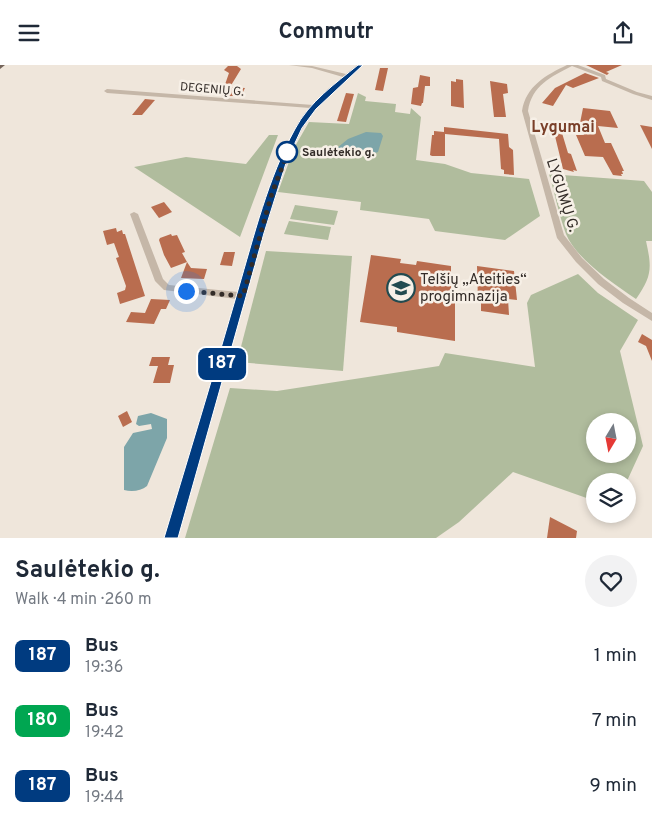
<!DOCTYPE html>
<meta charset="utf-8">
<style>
:root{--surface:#fff;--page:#f2f2f3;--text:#1f2937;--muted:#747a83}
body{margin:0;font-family:Overpass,sans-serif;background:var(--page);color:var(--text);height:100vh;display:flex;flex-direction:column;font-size:19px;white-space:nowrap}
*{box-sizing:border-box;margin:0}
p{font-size:16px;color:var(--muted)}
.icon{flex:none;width:28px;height:28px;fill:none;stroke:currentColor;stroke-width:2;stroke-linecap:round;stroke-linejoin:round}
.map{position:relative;height:473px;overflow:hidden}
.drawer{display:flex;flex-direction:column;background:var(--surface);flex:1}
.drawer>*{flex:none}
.badge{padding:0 10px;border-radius:8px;font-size:18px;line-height:32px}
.needle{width:32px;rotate:190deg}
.controls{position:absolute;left:586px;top:348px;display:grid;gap:10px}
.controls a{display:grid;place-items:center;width:50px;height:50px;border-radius:50%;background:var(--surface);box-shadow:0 2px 8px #0003;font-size:25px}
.you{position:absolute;width:25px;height:25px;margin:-12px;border:4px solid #fff;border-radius:50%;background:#1a73e8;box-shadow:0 0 0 8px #1a73e833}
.map>.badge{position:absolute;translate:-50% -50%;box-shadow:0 0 0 2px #fff}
.round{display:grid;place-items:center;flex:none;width:52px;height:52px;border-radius:26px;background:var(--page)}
.overview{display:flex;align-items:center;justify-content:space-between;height:85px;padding:0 15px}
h1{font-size:24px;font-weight:700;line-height:38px}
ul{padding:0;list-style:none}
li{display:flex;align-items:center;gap:15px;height:65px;padding:0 15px}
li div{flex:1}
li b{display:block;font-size:19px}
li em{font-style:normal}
li .badge{min-width:55px;font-weight:700;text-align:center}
header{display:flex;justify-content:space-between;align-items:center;height:65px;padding:0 15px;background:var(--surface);font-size:22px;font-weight:700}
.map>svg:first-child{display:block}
.green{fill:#b0bc9d;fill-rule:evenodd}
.water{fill:#7da5a9}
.building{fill:#b96d4f}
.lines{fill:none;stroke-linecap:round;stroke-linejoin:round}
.street{fill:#c5b7a8;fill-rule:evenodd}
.primary{fill:#74645a;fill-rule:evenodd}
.line{fill:#003b80;stroke:#fff}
.walk{stroke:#332c28;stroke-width:5;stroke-dasharray:0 9}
.stop-dot{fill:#fff;stroke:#003b80;stroke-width:2.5}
.labels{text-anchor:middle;stroke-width:5;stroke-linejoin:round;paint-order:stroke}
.far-street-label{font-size:12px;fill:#332c28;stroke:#f7f0e7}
.far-stop-label{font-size:12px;font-weight:bold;fill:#332c28;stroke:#f7f0e7;text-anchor:start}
.street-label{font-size:15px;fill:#332c28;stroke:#f7f0e7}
.poi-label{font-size:15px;fill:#332c28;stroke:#f7f0e7;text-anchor:start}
.far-district-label{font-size:16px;font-weight:bold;fill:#7a3f29;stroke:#f7f0e7}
</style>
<header><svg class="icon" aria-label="menu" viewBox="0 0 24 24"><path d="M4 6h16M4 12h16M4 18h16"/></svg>Commutr<svg class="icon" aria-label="share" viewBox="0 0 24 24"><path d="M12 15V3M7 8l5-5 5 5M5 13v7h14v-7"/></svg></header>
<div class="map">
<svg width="652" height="473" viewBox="0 0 652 473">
<rect width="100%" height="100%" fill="#efe6db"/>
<g class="green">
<polygon points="358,28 366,32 365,36 396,39 395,47 410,49 411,43 421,52 416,95 445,99 471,108 529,114 540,151 505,175 435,166 429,154 360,145 361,137 278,127 294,83 309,57 349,59"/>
<polygon points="269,70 278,70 240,172 134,102 186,92 246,99"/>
<path d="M549,109L644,116L652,127V176H646C652,203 652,211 636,234C613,218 577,195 566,169C559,150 555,129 549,109Z"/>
<polygon points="295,140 338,146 334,160 290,154"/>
<polygon points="289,156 331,162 328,175 284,169"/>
<polygon points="266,186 352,191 343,306 237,297"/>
<path d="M578,209L598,228L638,255L620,286L643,381L627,416H595V436L513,407L459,457L436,473H185L230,323L277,326L439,301L445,288L535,302L527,238L531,230ZM595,356H628V389H595Z"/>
</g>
<g class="water">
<polygon points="366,67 381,68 383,71 378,87 372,89 337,86 337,83 348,74"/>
<path d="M151,348L167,354V373L147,421C141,426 132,427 124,425V382L133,368L152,364L151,359L139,361L136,359L138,351Z"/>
</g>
<g class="building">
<polygon points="586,0 622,0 606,7 609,8 607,10"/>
<polygon points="228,1 237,1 241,4 230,22 245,23 241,31 221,31 229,8 224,5"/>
<polygon points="380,3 388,3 383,26 375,25"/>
<polygon points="585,8 599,13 573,23 566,20 553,41 542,38 555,23"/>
<polygon points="420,10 430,12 430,21 425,21 423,38 422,38 421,41 411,39 413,23 418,22"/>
<polygon points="456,14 463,15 464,43 451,41 451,16 456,17"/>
<polygon points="490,16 507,19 508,28 503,29 506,52 494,52"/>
<polygon points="346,28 354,29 346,57 337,56"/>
<polygon points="145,34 155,35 142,50 132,50"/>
<polygon points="583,43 610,46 618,63 598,61 605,78 611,78 624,106 622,106 623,109 621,109 622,111 613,110 603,92 585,91 576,70 584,70 580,58"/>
<polygon points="640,60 652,62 652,84"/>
<polygon points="444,62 508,69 509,82 513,85 514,110 504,109 504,105 501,104 499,74 445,69 445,91 432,91 430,90 432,70 434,70 434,66 444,67"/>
<polygon points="554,67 562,68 568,88 571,89 577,106 573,105 574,107 563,104"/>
<polygon points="164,137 172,147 159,153 151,142"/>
<polygon points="116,163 117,167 122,165 123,169 125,169 145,231 120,239 117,228 125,225 126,221 116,193 119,192 114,178 107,180 103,166"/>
<polygon points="171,169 172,171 177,170 185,187 182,188 187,197 171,203 164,190 159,175 160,173"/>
<polygon points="224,187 235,187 232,201 220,200"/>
<polygon points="371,190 401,194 400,198 416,200 417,196 451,201 451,230 455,230 455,276 397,267 397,262 360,257"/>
<polygon points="187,197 191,203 207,204 204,214 181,213"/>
<polygon points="477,201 514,206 517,235 508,234 509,250 481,246 481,238 478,237"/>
<polygon points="151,234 170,235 166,244 161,244 154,259 126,257 131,247 145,248"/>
<polygon points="642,269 652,275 652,296 646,281 638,277"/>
<polygon points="152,292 170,292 168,300 174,300 170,318 153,318 158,301 149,301"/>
<polygon points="127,346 132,357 123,362 118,351"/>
<polygon points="550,452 577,466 576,473 547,473"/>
</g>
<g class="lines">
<g class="street">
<path d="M289,0L312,1L346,9L357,0H362C347,15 329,27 315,44C295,71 285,102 275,134C265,166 255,197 246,229L247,231L245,234L177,473H165L237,234L164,225L155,216L130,149L134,147L138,149L163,214L169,220L238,227L256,168L281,95L296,63L310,43L107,28L104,26L107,24L313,40L328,24L343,12L312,3Z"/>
<path d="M567,0H578L605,10L606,14L637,27L652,31V35L633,29L602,16L601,12L572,1C551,12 532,20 528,46L564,170L582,193L604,214L629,233L652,248V256L623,238L598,219L576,197L557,173L522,46C526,21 546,10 567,0Z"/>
</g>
<polygon class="primary" points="0,0 5,0 0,4"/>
</g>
<path class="line" d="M358,0H363L316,44L302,63L287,95L264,168L178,473H164C189,390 214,308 238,225C254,171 268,113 295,64C309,37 336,18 358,0Z"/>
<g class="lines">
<polyline class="walk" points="186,226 243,231 272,128 290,82 287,87"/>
</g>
<defs>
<symbol id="school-ring" viewBox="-11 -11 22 22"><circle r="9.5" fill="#f7f0e7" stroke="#224b50" stroke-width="1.5"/><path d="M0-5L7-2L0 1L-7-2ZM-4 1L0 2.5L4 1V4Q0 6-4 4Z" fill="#224b50"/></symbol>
</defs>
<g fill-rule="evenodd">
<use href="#school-ring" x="385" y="207" width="32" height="32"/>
</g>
<circle class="stop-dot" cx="287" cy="87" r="10"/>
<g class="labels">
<g class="far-street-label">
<text transform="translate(212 24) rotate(5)" y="4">DEGENIŲ G.</text>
</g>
<g class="far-stop-label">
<text x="302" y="91">Saulėtekio g.</text>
</g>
<g class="street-label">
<text transform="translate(563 130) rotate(72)" y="5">LYGUMŲ G.</text>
</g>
<g class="poi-label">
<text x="420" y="219">Telšių „Ateities“<tspan x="420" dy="17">progimnazija</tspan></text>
</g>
<g class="far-district-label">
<text x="563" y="67">Lygumai</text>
</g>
</g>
</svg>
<div class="controls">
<a><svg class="needle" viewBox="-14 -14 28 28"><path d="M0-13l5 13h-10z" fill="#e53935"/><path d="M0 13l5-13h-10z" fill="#747a83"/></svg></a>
<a><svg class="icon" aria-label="layers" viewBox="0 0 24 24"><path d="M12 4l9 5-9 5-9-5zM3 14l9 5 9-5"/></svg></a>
</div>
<div class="you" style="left:186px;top:226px"></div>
<b class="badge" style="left:222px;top:299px;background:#003b80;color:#fff">187</b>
</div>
<section class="drawer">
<div class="overview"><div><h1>Saulėtekio g.</h1><p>Walk · 4 min · 260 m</p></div><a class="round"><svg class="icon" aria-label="heart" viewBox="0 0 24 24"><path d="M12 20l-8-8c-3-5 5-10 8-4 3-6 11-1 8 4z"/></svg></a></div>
<ul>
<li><span class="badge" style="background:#003b80;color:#fff">187</span><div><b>Bus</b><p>19:36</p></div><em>1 min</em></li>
<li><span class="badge" style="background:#00a651;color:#fff">180</span><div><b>Bus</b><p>19:42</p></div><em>7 min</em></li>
<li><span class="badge" style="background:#003b80;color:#fff">187</span><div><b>Bus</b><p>19:44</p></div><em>9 min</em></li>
</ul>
</section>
